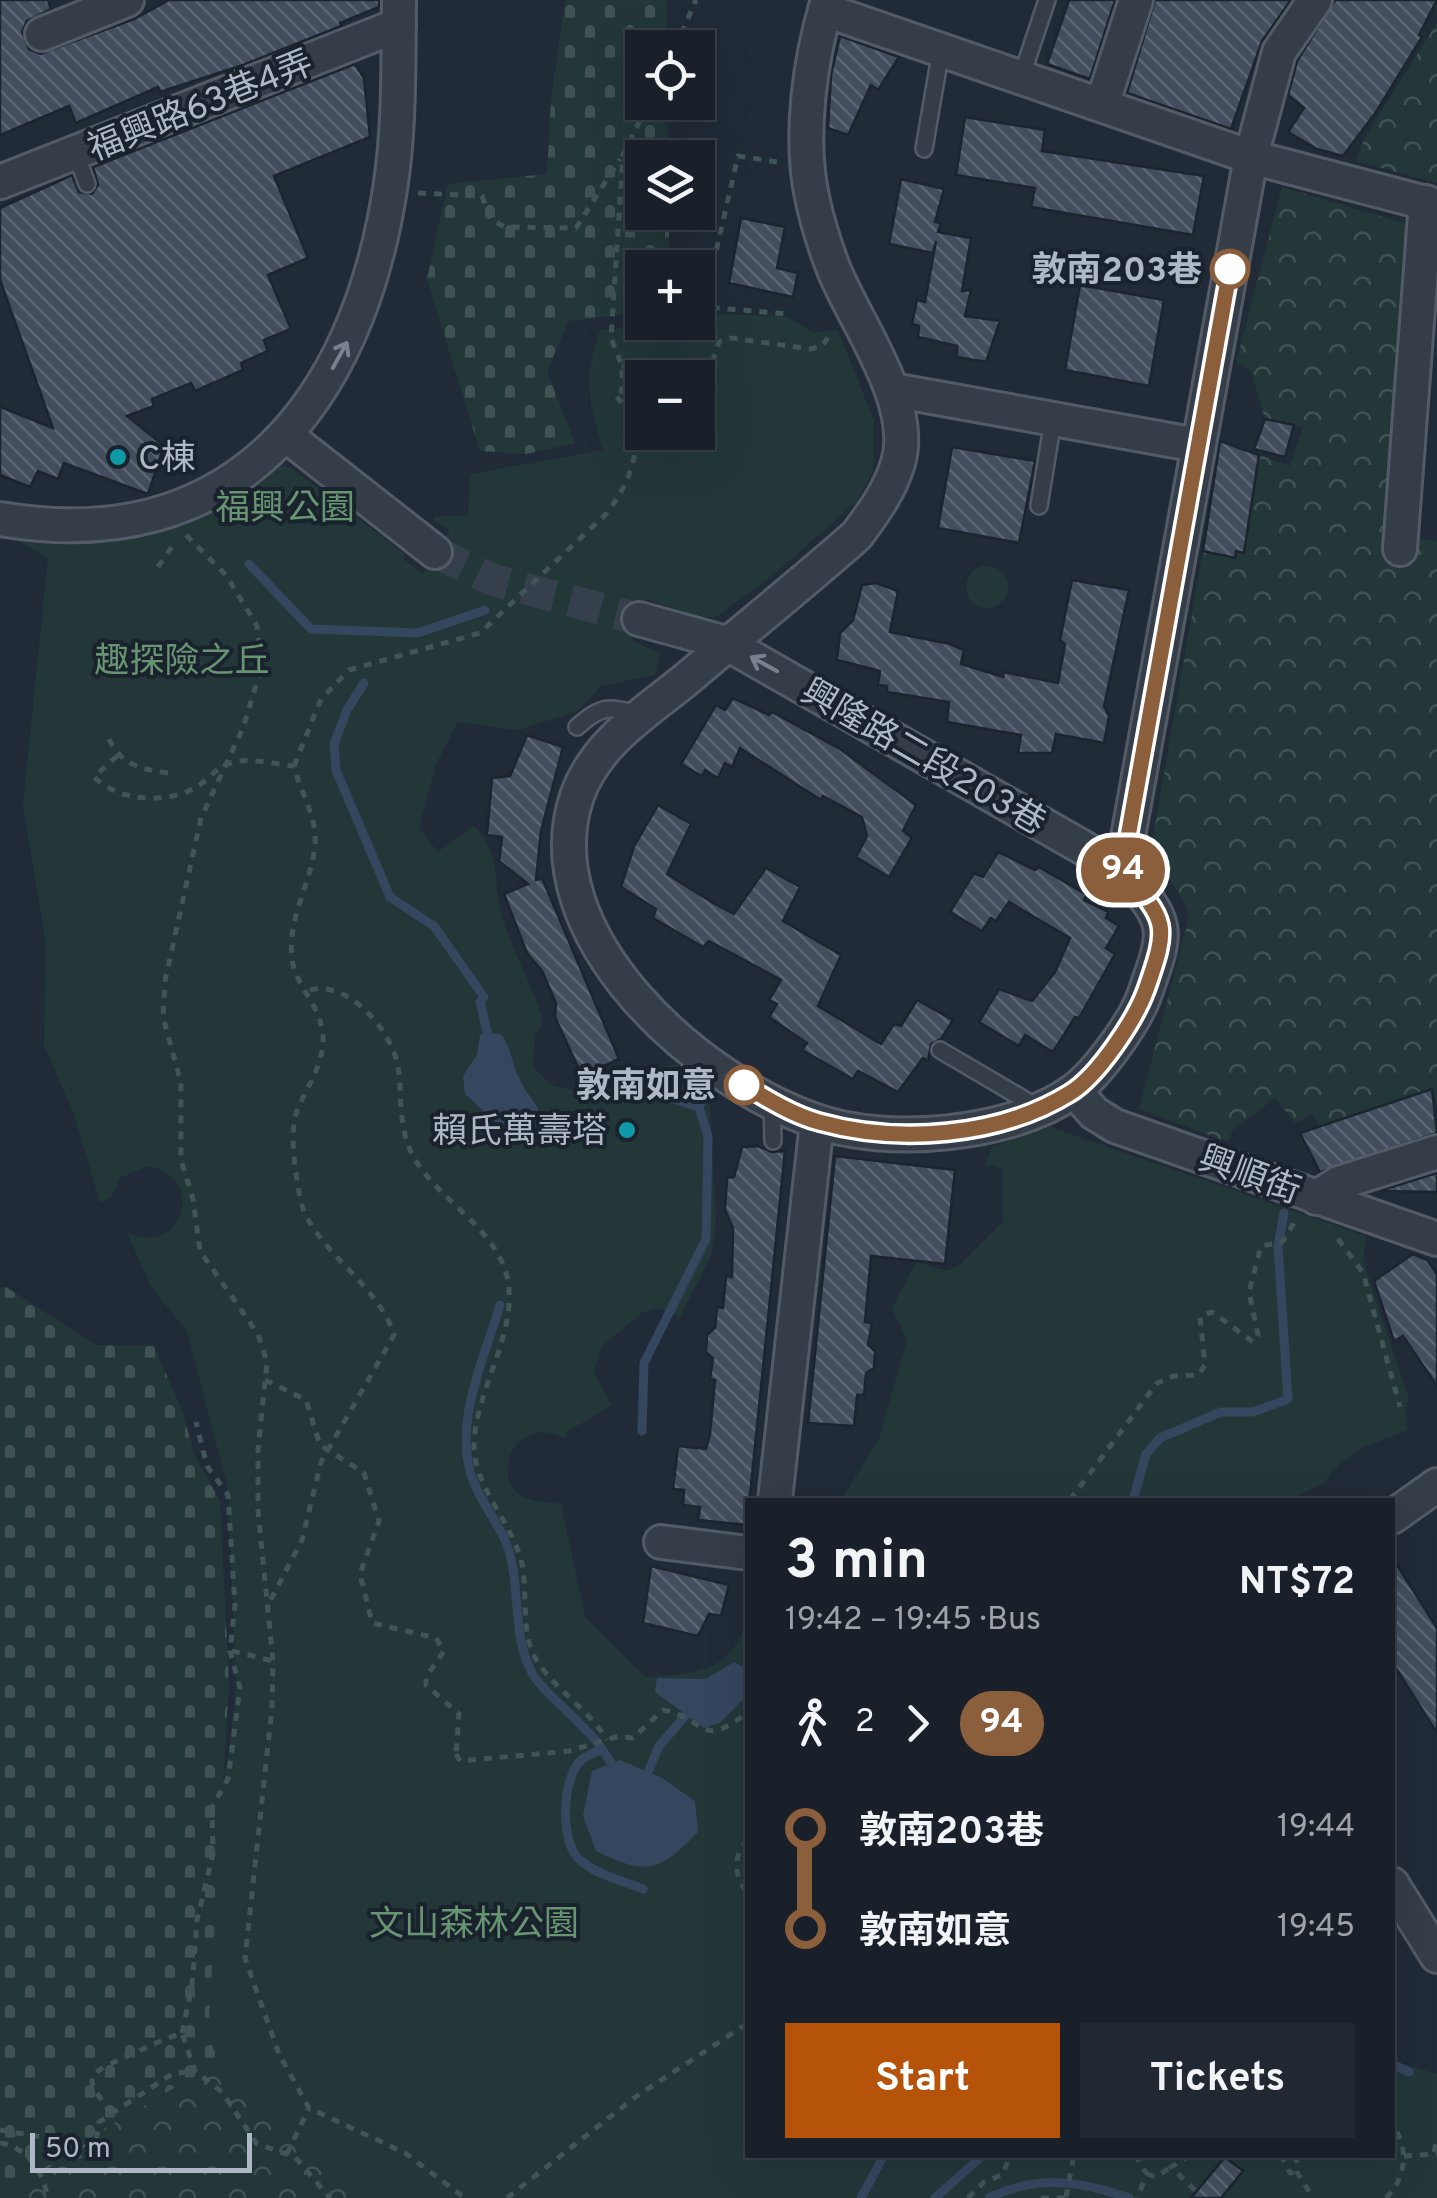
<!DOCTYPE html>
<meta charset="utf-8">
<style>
:root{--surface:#19202a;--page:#222832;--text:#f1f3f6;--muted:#9fa3a8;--line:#373e47;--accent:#b45309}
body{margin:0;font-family:Overpass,"Noto Sans TC",sans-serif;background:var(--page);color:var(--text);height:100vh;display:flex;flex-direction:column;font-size:38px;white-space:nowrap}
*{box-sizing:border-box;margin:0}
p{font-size:32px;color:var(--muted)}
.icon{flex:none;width:55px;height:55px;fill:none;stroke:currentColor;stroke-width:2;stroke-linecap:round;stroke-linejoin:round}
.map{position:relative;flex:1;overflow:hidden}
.side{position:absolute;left:745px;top:1498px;width:650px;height:660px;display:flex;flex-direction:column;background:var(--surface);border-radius:0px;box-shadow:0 10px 40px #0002,0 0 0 2px var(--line)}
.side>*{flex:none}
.badge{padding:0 20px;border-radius:32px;font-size:35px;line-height:65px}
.controls{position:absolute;left:625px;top:30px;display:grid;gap:20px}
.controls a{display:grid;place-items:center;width:90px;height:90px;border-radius:0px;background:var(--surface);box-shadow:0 10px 40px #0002,0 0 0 2px var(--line);font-size:50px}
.scale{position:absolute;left:30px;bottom:25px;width:222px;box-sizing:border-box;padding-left:10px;border:5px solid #afb8c5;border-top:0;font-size:28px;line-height:35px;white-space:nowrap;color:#afb8c5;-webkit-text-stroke:8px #1a222d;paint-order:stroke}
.map>.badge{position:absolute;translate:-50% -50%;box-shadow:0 0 0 5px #fff}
.legs{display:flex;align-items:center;gap:15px;height:110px;padding:0 40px;font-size:32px}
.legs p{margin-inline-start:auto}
.headline{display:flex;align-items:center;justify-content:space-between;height:170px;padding:0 40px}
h1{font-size:55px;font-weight:700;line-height:75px}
.primary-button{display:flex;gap:20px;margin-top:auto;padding:20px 40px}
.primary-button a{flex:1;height:115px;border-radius:0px;background:var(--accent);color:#fff;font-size:40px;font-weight:700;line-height:115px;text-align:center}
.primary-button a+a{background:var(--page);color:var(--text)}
ul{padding:0 40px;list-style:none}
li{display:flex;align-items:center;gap:35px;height:100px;font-size:38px}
li i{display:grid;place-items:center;width:15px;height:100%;margin:0 12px;background:currentColor}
li i::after{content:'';width:25px;height:25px;margin:-12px;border:8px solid;border-radius:50%;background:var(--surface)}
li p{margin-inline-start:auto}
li:first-child i{background:linear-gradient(#0000 50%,currentColor 0)}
li:last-child i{background:linear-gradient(currentColor 50%,#0000 0)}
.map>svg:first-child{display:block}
.green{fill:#233739;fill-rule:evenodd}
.forest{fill:url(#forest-crowns)}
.cemetery{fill:url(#cemetery-stones)}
.water{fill:#35465f}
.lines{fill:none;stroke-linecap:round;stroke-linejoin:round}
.stream{stroke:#35465f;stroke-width:9}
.building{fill:url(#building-back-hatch);stroke:#1c242f;stroke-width:2.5}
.street-tunnel{stroke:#36404d;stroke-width:32;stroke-dasharray:32 16;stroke-linecap:butt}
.lane-casing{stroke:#525b66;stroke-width:20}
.street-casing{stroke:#525b66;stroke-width:38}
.path{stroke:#415457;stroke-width:5;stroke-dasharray:8 8;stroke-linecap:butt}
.lane{stroke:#353d49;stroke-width:15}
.street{stroke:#353d49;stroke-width:32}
.path-bridge{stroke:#415457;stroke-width:5;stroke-dasharray:8 8;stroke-linecap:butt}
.oneway{stroke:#78818d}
.line-1-casing{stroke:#fff;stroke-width:22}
.line-1{stroke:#8b5e3c;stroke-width:15}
.stop-1-dot{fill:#fff;stroke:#8b5e3c;stroke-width:5}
.culture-dot{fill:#0f9aa8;stroke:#1a222d;stroke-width:4}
.labels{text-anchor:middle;stroke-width:8;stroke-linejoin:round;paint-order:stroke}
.street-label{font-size:35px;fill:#afb8c5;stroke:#1a222d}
.stop-label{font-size:35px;font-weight:bold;fill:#afb8c5;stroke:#1a222d;text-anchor:end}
.poi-label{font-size:35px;fill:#afb8c5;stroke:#1a222d;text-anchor:start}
.park-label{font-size:35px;fill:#679572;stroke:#1a222d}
</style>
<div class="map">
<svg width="1437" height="2198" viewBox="0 0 1437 2198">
<defs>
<pattern id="forest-crowns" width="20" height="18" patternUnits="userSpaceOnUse" patternTransform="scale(2.5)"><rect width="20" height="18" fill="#233739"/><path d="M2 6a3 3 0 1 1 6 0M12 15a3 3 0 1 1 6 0" fill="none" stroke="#405254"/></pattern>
<pattern id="cemetery-stones" width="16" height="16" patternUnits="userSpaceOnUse" patternTransform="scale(2.5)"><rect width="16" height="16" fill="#233739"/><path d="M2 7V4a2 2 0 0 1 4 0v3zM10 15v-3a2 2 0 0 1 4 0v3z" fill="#405254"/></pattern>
<pattern id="building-back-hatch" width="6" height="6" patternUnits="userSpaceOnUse" patternTransform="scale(2.5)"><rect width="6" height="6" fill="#424e5d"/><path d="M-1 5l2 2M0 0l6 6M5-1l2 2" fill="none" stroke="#5b6573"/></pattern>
</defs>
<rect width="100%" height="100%" fill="#212b38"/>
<g class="green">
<path d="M717,314L786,316L813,333L838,330L874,421L873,471L856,502L773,575L716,617H696L646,599L631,640L660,653L655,675L601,686L576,712L517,730L458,722L436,764L419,828L438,852L473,826C504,853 491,885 503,920C514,954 533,986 543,1022L535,1036L533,1067L551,1085L572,1090L675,1064L709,1088L716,1222L711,1256L680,1317L658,1308L643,1312L601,1347L594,1373L612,1405L567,1432L565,1439C522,1412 486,1472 522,1496C533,1503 548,1502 561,1504L585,1617L646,1677C698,1675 742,1669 747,1608L748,2155H1392L1393,2061L1437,2074V2198H364L284,2153L195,2035L205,1858L228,1759L236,1686L228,1488L187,1331L152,1288L126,1231C176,1261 212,1181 149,1166L121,1177L112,1196L100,1203L74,1114L44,1045L46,943L23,804L48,559L14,538C122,546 190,528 280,466L290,467L405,554L402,558L423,574L450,530L433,520L434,517L468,515L470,474L603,450C588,400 583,380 600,330L698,322V317ZM642,378H698V432H642Z"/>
<circle cx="987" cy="587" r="21"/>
<polygon points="1050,1127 1366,1236 1363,1261 1409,1399 1405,1413 1408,1430 1366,1446 1340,1464 1324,1483 1289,1500 841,1500 879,1439 907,1340 892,1308 916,1262 947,1271 961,1264 1003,1222 1003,1170 986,1164 992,1147"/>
</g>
<g class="forest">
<polygon points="1437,23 1437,183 1356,161 1364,139"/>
<path d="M1282,187L1413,226L1383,561L1414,564L1416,539L1437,541V1103L1431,1089L1328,1123L1326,1138L1313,1114L1295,1123L1275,1098L1232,1131L1228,1142L1139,1109L1189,917C1185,888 1155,875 1152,843L1203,551L1234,558L1236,551L1244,553L1259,455L1290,466L1303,427L1265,419L1251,370L1236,363Z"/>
<polygon points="219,2062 331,2156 367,2198 8,2198 100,2131"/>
</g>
<g class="cemetery">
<polygon points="565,0 666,0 667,47 642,48 642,102 667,103 668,157 642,158 642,212 669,213 669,267 642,268 642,312 568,321 547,372 575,443 526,454 480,451 427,279 448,184 547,174 551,102"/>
<polygon points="6,1287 95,1345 154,1346 183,1413 194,1454 220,1501 229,1683 208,2036 219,2062 100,2131 8,2198 0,2198 0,1288"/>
</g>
<g class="water">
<path d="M487,1032L502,1035C512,1050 512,1065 520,1080C528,1099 539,1100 540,1122L524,1134L504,1130L465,1094L463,1076L477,1055L480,1035Z"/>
<polygon points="734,1662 747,1669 747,1695 720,1723 704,1728 655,1692 657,1678 706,1679"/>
<path d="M620,1760L662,1778L695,1801L698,1832C659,1872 647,1876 596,1851L583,1816L592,1771Z"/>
</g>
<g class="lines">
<g class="stream">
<polyline points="249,564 311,629 418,633 485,610"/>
<polyline points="364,683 347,710 334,744 336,770 390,897 434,926 484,997 480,1002 487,1032"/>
<polyline points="667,1097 699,1107 706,1089"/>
<path d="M500,1305C484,1360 451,1426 474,1483C484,1508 505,1531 511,1558C519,1594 514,1638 531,1671C543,1694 584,1722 602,1749"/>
<polyline points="642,1431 644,1363 706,1239 708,1137 699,1107"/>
<polyline points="1133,1500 1146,1454 1160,1438 1221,1412 1253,1412 1288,1399 1278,1246 1284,1213"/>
<path d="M611,1763L602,1749C596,1752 586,1756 581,1760C562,1779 560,1839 578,1858C595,1875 622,1880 643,1889"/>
<polyline points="648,1772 659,1746 686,1715"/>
<polyline points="1392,2064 1409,2072"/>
<polyline points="861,2198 884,2155"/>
<polyline points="935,2198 983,2155"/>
<path d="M989,2198C1037,2174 1081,2181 1129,2198"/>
</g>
</g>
<g class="building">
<polygon points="0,0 48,0 51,9 27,21 22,32 29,49 40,54 134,19 169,0 379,0 379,7 340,23 341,26 243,65 160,92 158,87 76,123 69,106 0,135"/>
<polygon points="1069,0 1115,0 1090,79 1047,64"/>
<polygon points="1155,0 1291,0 1262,41 1231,129 1127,93"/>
<polygon points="1335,0 1437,0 1419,35 1422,37 1376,112 1343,156 1317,149 1288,132 1304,108 1288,95 1297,61"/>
<polygon points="840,36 899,57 878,90 871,85 848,135 828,128 831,75"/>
<polygon points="355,64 364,78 370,137 274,176 308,258 268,275 291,329 264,340 268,351 241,363 243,370 195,391 191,383 152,399 154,406 127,416 164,446 148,494 64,463 58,479 38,471 30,487 0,475 0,407 53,428 0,280 0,208 72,175 79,192 92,194 98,185 93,167"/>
<polygon points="965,117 1045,130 1042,151 1204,176 1193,235 1031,207 1035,188 956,175"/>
<polygon points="901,179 944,189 935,222 941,223 938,232 971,238 962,291 971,290 965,316 1000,321 986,362 957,357 957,346 918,337 919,326 912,324 917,300 925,302 936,241 933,253 889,244"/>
<polygon points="741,218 785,227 777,268 798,273 793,297 729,283"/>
<polygon points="1080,285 1164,300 1149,386 1065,370"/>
<polygon points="1265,419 1294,425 1285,457 1254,449"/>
<polygon points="1220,441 1259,455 1244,553 1236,551 1235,558 1203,551"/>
<polygon points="952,447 1035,461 1019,543 938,528"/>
<polygon points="1072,580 1129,590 1104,706 1109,716 1104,743 1056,734 1052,753 1018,753 1021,735 947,722 949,702 887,692 887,686 878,685 880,671 837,660 840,633 853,620 862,585 876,583 898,591 890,632 950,644 964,650 961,664 1003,677 1004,672 1058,683 1065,644 1060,640"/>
<polygon points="733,698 769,715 772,712 840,749 916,805 903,831 912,838 889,877 856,857 867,836 862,817 823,796 821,800 740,748 732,767 725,763 718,778 705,770 702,776 681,764 716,705 725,710"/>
<polygon points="527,735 563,747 541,831 536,880 542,878 619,1059 582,1076 555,1017 556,1003 542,971 527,953 504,894 528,884 499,861 502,837 487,835 492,778 510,776"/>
<polygon points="658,805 691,824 667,874 713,903 734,914 766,868 800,887 783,921 841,955 818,1006 881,1044 894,1024 901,1026 917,1000 953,1020 941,1039 931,1044 928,1061 923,1058 898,1092 858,1071 853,1079 802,1050 807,1043 769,1017 777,1004 769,1000 781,980 709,941 703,947 653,918 656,909 621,887 634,846"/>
<polygon points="998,852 1035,870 1039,867 1087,895 1084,900 1108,912 1106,918 1119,926 1106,948 1115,954 1079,1018 1075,1017 1053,1052 1025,1035 1019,1046 979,1022 999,989 1032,1001 1055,972 1070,938 1009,902 996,921 991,918 982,931 950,912 974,873 983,877"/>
<polygon points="1432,1089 1437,1133 1320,1172 1300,1133"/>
<polygon points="758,1146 772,1152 785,1151 747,1525 698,1520 700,1507 683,1505 684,1490 673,1489 678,1446 706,1449 710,1434 715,1380 710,1379 713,1358 706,1352 707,1335 715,1328 717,1307 723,1308 726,1276 732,1277 733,1228 725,1210 727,1178 734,1177 742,1147"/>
<polygon points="835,1156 955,1170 945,1264 871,1256 865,1322 872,1323 868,1345 875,1351 874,1368 866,1373 864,1395 857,1395 854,1426 808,1423"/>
<polygon points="1437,1173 1437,1192 1379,1191"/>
<polygon points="1413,1254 1427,1260 1437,1274 1437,1386 1403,1336 1394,1341 1374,1281"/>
<polygon points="1392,1557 1437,1628 1437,1733 1392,1662"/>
<polygon points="651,1566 729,1585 721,1616 709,1614 698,1636 643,1623"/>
<polygon points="1225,2157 1243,2171 1221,2198 1191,2198"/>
</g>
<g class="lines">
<polyline class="street-tunnel" points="435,552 493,580 639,619"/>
<defs>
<g id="lane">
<polyline points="1022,75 1047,0"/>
<polyline points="924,149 941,50"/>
<polyline points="76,154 87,184"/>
<polyline points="1039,506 1053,420"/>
<path d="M577,727C600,706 610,705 639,715"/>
<polyline points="940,1050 1037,1107"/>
<polyline points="772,1102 773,1141"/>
</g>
<g id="street">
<path d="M828,0C810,58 799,137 812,197C817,221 825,247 834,270C856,324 916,403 898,463C890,490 874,512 857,535C804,582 749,626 695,672C652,709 597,739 577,796C530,935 699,1082 816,1121C886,1146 1010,1136 1072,1092C1096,1076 1134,1023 1144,996C1168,928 1171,925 1122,870L1251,157L1279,52L1315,0"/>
<polyline points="825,10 1251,157 1437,206"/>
<polyline points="42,34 127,0"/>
<polyline points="1102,105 1136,0"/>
<polyline points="0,182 399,25"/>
<polyline points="893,390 1197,445"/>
<polyline points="287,436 435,552"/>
<path d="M0,519C234,559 357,403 390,189C400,127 398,62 399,0"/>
<polyline points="1400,549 1426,202"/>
<polyline points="639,619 726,643 1122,870"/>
<polyline points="1075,1091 1094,1113 1115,1126 1437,1239"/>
<polyline points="1316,1198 1339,1183 1437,1152"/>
<polyline points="775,1500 817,1122"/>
<polyline points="1392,1517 1437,1485"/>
<polyline points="661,1542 748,1553"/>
<polyline points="1392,1884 1437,1956"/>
</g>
</defs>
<use href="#lane" class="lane-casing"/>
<use href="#street" class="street-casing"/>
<g class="path">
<polyline points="675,48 696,0"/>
<polyline points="777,162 738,156 709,282 715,308 789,314"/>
<polyline points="418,193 482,196 490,219 505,227 576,228 620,159"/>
<polyline points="622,366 670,378"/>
<polyline points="698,384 704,386 719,342 731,338 811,349 822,346 831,333"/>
<polyline points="186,535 226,575 257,626 260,655 259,675 243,728 201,818 165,981 163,1017 181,1083 181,1160 193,1199 200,1251 258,1334 267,1362 258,1449 258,1511 273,1661 272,1708 245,1958 279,2054 309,2108 405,2153 465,2198"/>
<polyline points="158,567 176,541"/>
<path d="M109,739C121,765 141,769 168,773"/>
<path d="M117,756L94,777C120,802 167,805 198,786C209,779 217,767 230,763C248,757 275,764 294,766C300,792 318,818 315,846C311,883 287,920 292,959C296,989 325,1008 323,1043C321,1070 305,1089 296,1114C289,1138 296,1174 300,1198C309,1246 379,1284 394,1335L321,1462L302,1540L269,1603"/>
<path d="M294,766L321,699L349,670L480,633L607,513C629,483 644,450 630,413C626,404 619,402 615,393L622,391V366L611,338L623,155L649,102"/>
<path d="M310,990C349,980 392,1031 398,1067C403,1097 397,1125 413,1156C438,1201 498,1228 508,1281C517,1335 475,1391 474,1445C473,1486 513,1523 522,1564C528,1592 520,1635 537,1661C556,1690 588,1709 607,1740"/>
<path d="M608,1096C636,1074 663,1094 694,1090"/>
<polyline points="1338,1239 1363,1273 1400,1407"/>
<polyline points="1070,1500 1157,1383 1174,1376 1198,1375 1205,1365 1200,1317 1212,1312 1253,1342 1258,1335 1249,1292 1261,1246 1282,1242 1296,1220"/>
<polyline points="232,1651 273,1661"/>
<path d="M456,1754L460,1761L569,1751L619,1736L633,1738L663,1710C707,1718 699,1751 748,1712"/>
<path d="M748,1840C732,1855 734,1878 748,1893"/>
<polyline points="182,2033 192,1986 197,1920 213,1854 212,1807 228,1779 240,1688 230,1651 235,1605 228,1495 207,1466 196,1422"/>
<path d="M111,2113C84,2076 84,2076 123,2058C143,2049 161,2040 182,2033L195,2071L222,2092L257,2144L295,2157L330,2198"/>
<polyline points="0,2130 47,2138 77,2157 95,2148 99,2122 172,2074 195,2071"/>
<path d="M0,2143C25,2146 45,2172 47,2198"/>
<polyline points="1434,2152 1437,2139"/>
<polyline points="287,2154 309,2108"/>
<polyline points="1135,2155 1147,2174 1137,2198"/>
<polyline points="1190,2155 1171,2167 1196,2191"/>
<polyline points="1281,2155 1290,2173 1297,2172"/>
<polyline points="1296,2155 1297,2172 1313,2198"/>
<polyline points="1404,2156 1437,2154"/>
<polyline points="1147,2174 1156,2177 1171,2167"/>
<polyline points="1066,2197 1074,2155"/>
<polyline points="507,2198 634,2098 748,2023"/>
<polyline points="968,2198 984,2182 1002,2175 1011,2155"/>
<polyline points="1041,2198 1071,2198"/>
<path d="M1386,2198C1406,2179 1410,2147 1392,2125"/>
</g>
<use href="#lane" class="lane"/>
<use href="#street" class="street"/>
<polyline class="path-bridge" points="265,1380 306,1400 320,1445 364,1473 379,1521 360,1574 372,1623 436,1638 444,1651 426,1677 426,1685 459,1714 456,1754"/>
</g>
<defs><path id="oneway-shaft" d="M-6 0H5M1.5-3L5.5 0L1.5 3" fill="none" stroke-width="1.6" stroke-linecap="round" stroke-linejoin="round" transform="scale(2.5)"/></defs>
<g class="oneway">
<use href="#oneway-shaft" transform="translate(340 355) rotate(-61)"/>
<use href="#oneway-shaft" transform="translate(764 664) rotate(-151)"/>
</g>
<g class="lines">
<defs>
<path id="line-1" d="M744,1085C767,1099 793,1115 819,1122C898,1144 999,1137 1070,1093C1098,1076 1135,1020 1146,990C1169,924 1168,922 1122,870L1230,269"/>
</defs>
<use href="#line-1" class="line-1-casing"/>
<use href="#line-1" class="line-1"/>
</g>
<g class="stop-1-dot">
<circle cx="1230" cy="269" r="18"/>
<circle cx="744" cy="1085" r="18"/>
</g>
<g class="culture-dot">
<circle cx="118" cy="457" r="10"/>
<circle cx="627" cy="1130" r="10"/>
</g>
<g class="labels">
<g class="street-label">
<text transform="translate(200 105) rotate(-22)" y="12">福興路63巷4弄</text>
<text transform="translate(924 756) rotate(30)" y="12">興隆路二段203巷</text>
<text transform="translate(1250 1174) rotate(20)" y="12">興順街</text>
</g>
<g class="stop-label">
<text x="1202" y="281">敦南203巷</text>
<text x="716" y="1097">敦南如意</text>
</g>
<g class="poi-label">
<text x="138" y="469">C棟</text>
<text x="607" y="1142" text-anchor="end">賴氏萬壽塔</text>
</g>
<g class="park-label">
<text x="285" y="519">福興公園</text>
<text x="182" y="672">趣探險之丘</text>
<text x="474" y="1935">文山森林公園</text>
</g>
</g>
</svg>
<div class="controls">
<a><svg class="icon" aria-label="locate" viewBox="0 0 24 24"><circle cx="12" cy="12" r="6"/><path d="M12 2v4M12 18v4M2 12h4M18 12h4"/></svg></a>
<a><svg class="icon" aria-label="layers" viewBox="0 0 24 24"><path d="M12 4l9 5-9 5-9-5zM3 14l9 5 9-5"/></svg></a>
<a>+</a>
<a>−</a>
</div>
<div class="scale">50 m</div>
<b class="badge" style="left:1123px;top:870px;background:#8b5e3c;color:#fff">94</b>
<section class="side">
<div class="headline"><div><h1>3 min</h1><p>19:42 – 19:45 · Bus</p></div><b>NT$72</b></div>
<div class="legs"><svg class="icon" aria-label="walk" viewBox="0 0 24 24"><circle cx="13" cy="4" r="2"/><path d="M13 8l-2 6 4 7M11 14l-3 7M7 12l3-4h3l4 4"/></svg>2<svg class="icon" aria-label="forward" viewBox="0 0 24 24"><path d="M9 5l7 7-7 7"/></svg><b class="badge" style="background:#8b5e3c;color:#fff">94</b></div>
<ul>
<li><i style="color:#8b5e3c"></i><b>敦南203巷</b><p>19:44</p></li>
<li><i style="color:#8b5e3c"></i><b>敦南如意</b><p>19:45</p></li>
</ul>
<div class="primary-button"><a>Start</a><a>Tickets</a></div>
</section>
</div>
